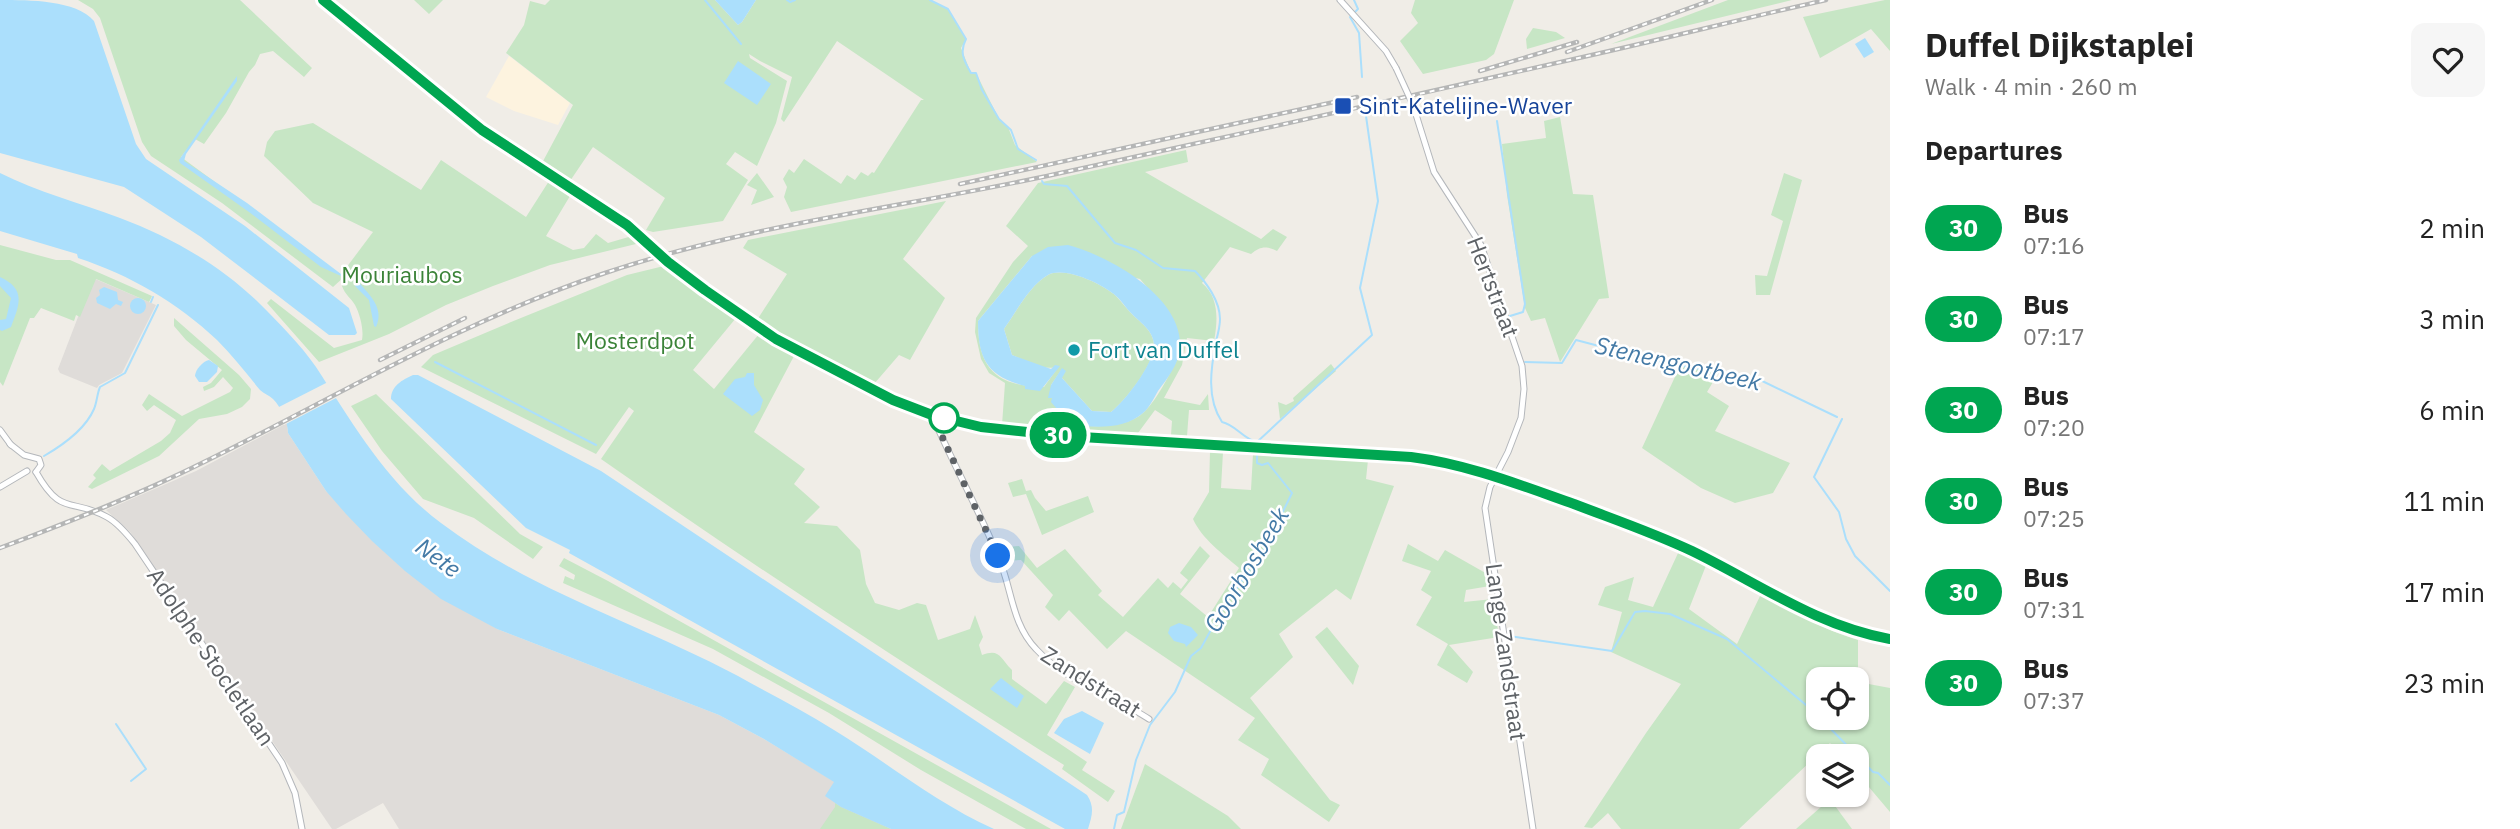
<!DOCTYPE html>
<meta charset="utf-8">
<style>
:root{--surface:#fff;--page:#f6f6f6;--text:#222;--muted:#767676}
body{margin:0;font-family:"IBM Plex Sans",sans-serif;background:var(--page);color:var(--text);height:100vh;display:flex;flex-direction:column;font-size:26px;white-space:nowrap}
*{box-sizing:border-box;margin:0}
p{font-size:23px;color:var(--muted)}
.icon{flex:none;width:38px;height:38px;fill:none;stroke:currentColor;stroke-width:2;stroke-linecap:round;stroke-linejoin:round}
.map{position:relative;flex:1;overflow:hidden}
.sheet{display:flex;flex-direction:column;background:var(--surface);width:630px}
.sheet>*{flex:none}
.badge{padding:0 14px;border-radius:23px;font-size:24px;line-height:46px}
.buttons{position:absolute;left:1806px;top:667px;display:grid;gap:14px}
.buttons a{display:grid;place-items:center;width:63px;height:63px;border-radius:14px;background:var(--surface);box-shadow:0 2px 5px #0004;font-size:35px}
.you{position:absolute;width:35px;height:35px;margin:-18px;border:5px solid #fff;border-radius:50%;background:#1a73e8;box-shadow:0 0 0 10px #1a73e833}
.map>.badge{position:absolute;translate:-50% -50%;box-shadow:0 0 0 4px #fff}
h2{padding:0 35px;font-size:26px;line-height:63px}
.round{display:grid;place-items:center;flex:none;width:74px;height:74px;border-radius:14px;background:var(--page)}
.overview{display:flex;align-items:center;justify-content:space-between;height:119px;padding:0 35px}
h1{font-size:33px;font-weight:700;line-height:52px}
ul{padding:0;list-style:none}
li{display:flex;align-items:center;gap:21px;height:91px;padding:0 35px}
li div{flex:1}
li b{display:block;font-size:26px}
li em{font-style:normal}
li .badge{min-width:77px;font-weight:700;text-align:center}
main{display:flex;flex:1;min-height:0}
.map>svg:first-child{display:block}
.commercial{fill:#fdf3df}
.industrial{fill:#dfdcd9}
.green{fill:#c7e6c5;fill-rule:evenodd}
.water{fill:#abdffc}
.pier{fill:#f0ede7}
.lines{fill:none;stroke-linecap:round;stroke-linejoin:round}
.stream{stroke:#abdffc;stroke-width:2}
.tertiary-casing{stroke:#b4b7bb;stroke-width:7}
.primary-casing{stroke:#ecbb63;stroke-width:8}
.tertiary{stroke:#fff;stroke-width:5}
.primary{stroke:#fceab0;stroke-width:6}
.rail-casing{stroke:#b5b6b6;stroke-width:4.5}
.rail{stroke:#fff;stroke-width:2;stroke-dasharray:5;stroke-linecap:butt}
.tertiary-bridge-casing{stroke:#b4b7bb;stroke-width:7;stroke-linecap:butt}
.tertiary-bridge{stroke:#fff;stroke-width:5}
.line-casing{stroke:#fff;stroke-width:16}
.line{stroke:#00a651;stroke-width:10}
.walk{stroke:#5e6266;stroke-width:7;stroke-dasharray:0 12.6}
.transit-dot{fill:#1a4fb4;stroke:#fff;stroke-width:2.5}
.culture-dot{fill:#0f9aa8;stroke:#fff;stroke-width:2.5}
.stop-dot{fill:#fff;stroke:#00a651;stroke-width:3.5}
.labels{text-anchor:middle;stroke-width:5;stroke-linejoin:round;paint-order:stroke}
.transit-label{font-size:23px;fill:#164399;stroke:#fff;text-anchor:start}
.park-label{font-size:23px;fill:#3b8338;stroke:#fff}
.street-label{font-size:23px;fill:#5e6266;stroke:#fff}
.culture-label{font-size:23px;fill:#0d838f;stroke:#fff;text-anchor:start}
.water-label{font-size:24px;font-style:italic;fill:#447aa6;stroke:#fff}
</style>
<main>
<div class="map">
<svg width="1890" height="829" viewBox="0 0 1890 829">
<rect width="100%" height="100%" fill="#f0ede7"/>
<polygon class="commercial" points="509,56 570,103 558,125 514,111 486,97"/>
<g class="industrial">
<polygon points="93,278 156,305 122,373 99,385 97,388 60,373 58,369"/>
<polygon points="287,423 288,433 326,491 497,629 719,715 764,739 835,782 826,796 891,829 399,829 383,803 336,829 332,829 130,532 106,510 196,471"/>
</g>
<g class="green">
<polygon points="78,0 240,0 312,68 304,77 273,51 260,54 255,65 249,72 226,113 204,144 195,139 181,157 344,277 333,287 222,203 151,156 142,142 100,18 93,9"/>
<polygon points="414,0 443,0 429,14"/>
<polygon points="550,0 715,0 738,25 742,22 756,0 930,0 948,9 966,39 961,48 971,73 976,73 999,119 1008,127 1015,145 1037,162 791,212 784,197 787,187 783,179 789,169 794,173 804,159 841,184 847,175 855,180 861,172 868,176 872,172 874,173 921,100 924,100 837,41 784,122 781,119 792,77 760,61 749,54 750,58 787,81 776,123 757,166 735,152 726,164 748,180 723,221 653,232 646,230 665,198 593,147 570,181 542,163 573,105 506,53 524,25 530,1 545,5"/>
<polygon points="1415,0 1514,0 1494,54 1486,60 1423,74 1400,41 1418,23 1411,13"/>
<polygon points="1728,0 1792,0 1611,44"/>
<polygon points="1885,0 1890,0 1890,51 1871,29 1820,58 1803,17"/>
<polygon points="1533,28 1556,32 1565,38 1527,49 1526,39"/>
<polygon points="1560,117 1573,194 1593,195 1609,298 1599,299 1560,362 1545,318 1531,321 1525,308 1507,195 1502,144 1546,138 1544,121"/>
<path d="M313,123L421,190L441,160L526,217L549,181L570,196L546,236L573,250L584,248L596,234L608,243L632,236L640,243L550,265L493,286L446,305L389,334L319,362L267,303L271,299L334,348L362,340C364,330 360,314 355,305C351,298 345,295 342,286L347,276L343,272L373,232L313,203L264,156L267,142L275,131Z"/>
<path d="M1186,150L1188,162L1145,172L1261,239L1273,229L1287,237L1277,251C1266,246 1261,246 1251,254L1230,247L1202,283C1219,297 1218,320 1214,341L1187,338L1182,365L1164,398L1200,405L1208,394L1209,410H1189L1187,436L1171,435L1172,421L1155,410L1138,433L1044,430L1002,425L1005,383L989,373L981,359L975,332L976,318L1013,262L1028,246L1006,226L1038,183ZM1032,256L1140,279L1171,315L1177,360C1169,375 1157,400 1144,412C1128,428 1092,428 1070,424L1052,398L1051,385L1062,369V378L1092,411L1111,412C1125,401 1154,365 1154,346C1154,330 1139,322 1130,312C1125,307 1121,301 1116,296C1103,284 1064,266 1048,275C1030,285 1016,312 1004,329L1012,355C1027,361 1043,372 1059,366L1044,387C996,386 978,369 978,321Z"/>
<polygon points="757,173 774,197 751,205 757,190 747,185"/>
<polygon points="1784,173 1802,180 1770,295 1756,295 1755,275 1767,276 1783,221 1771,215"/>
<polygon points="946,201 903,259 945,298 910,360 899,355 874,384 757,320 787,274 743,248 748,240"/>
<polygon points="0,245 56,260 70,260 152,296 149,302 96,279 80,317 76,315 74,321 41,308 34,318 30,318 3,386 0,382"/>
<path d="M668,265L736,318L693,370L714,389L759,334L794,356L754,432L805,469L794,484L820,507L804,523L837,526L860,550L866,584L875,603L899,610L917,603L926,605L938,640L970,629L975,615L983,637L979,645L982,655C1000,648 1000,658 1012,670V679L1046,704L1064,681L1075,687L1047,735L1087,762L1082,770L1115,791L1108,802L1062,769L1064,765C907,666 752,565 601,459L634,411L629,407L596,454L421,367L433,355L511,322L627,275Z"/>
<polygon points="174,318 239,375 251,389 250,399 242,407 227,414 199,419 159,456 92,489 88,487 96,478 93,475 102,464 110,471 161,441 170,433 176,420 154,405 147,411 142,405 149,394 182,416 230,392 233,388 223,377 214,387 204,391 203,387 211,383 222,370 186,340 174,326"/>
<polygon points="1331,364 1336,371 1280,419 1278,402 1286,405 1294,401 1293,398"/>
<polygon points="1680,366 1719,372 1707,392 1729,406 1715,431 1790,463 1773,493 1735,503 1701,488 1642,448"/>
<polygon points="376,394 520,534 543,547 533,559 474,518 423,499 382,451 351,406"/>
<path d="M1210,451L1223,452L1221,488L1251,490L1253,454H1266L1368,460L1366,479L1394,486L1351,600L1336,589L1279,634L1293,657L1250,698L1330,800L1340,805L1329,822L1261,775L1269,759L1238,740L1255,718L1126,631L1107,649L1069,610L1059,621L1045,607L1053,595L1021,560L1002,561L998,548L1019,546L1037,568L1065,549L1102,591L1098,595L1123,617L1158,578L1168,588L1173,582L1181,589L1188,580L1180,573L1200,546L1210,556L1180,594L1208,617L1239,568C1223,554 1202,539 1193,519L1209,492Z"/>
<polygon points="1022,479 1026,491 1031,490 1035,498 1046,511 1088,496 1094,512 1042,535 1026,494 1013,497 1008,483"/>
<polygon points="1408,544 1438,561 1445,550 1489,575 1490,586 1466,590 1464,602 1493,599 1499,637 1449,645 1473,672 1467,683 1437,665 1448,644 1416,625 1432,597 1421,590 1431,571 1402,561"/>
<path d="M1679,551L1707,563L1689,609L1737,644L1761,594C1793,612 1823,630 1858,640V682L1890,688V812L1857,773V756H1842L1830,743L1739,829H1621L1608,813L1592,828L1584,827L1646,733L1681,684L1611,652L1622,612L1598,605L1605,587L1634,577L1628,600L1653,607ZM1818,679H1857V718H1818Z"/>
<polygon points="564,558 608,581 1051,829 1026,829 921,770 829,713 713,649 563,583 565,576 574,580 575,575 559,566"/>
<polygon points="1327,627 1359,666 1353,685 1315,637"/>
<polygon points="1145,764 1228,816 1241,829 1121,829"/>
<polygon points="1830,799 1852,829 1796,829"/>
<polygon points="835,803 841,807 891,829 820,829 835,807"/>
</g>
<g class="water">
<path d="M0,0C30,0 76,0 94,21L136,144L146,159L245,226L349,308L357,333L355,335H329L201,237L124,187L0,153Z"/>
<polygon points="715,0 756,0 742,22 738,25"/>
<polygon points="1865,38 1874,52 1864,58 1855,44"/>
<polygon points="738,61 771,84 757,105 724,83"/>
<polygon points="237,76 237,81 186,154 184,161 247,203 341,274 341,276 321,267 249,212 180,163 179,160"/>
<path d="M0,173C38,192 80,203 120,218C171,237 220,265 259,303C279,323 300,344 316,367C353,424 386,482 441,523C531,591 640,624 738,676C770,694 803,710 834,730C888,763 936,803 994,829H891L841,807L825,796L834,782L764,739L719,715L497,629L441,599L405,571L372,541L346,514L326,491L288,433C288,422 281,407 273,399C269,395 264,394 260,390C246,373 233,356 217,340C178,303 130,275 78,258L77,254L0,231Z"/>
<path d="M1068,245C1110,256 1184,298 1180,348C1179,364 1167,379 1158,391C1154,398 1149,408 1143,413C1124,430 1093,428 1070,424L1051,402L1052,398H1048L1051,385L1062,368L1066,371L1062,378L1092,411L1111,412C1125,401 1153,365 1154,346C1154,330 1139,322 1130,312C1125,307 1122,301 1116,296C1103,284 1064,266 1048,275C1030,285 1016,312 1004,329L1012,355L1051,369L1055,365L1060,366L1040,391L1025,389V386C987,376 978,359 978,321L1032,256L1048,247Z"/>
<path d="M0,277C26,289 20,304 11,327L2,331L0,330V320L6,319L11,298L0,286Z"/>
<path d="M357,280C368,294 385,307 376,327L374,326L369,300L355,286Z"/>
<polygon points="104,287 117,292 118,300 123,302 121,306 116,304 110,309 97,303 96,298 100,295 99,290"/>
<circle cx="138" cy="306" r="8"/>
<path d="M209,360L218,366L217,372L207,382H199L195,376C195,370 203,361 209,360Z"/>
<polygon points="747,373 754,373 754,385 763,400 760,410 752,416 723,394 735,379 745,377"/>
<path d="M413,375H418L601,471L1087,795C1095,807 1092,816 1088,829H1065L569,553L570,550L526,528L391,399C391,386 402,380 413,375Z"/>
<polygon points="1179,623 1191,627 1198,635 1186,647 1185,644 1174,641 1168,633 1170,627"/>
<polygon points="1001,678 1024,696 1017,708 990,689"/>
<polygon points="1082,711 1104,723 1090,754 1054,733 1064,719"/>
</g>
<polygon class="pier" points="328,382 338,397 284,425 275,409"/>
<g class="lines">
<g class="stream">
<polyline points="705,0 741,44"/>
<polyline points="787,0 790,2 795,0"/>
<path d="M930,0L948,9L966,39C959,52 964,61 971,73H976L982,90L999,119L1011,130L1018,149L1036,160"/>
<polyline points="1354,0 1358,9 1355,12"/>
<polyline points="1350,17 1359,33 1362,77"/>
<polyline points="1365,112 1366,113"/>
<polyline points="1497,121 1525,304 1523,312 1510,316"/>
<path d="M1042,181L1044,184L1067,186L1115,243L1136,250L1163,268L1195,271C1206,282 1220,301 1220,319C1220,326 1218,334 1216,341C1211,368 1206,398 1222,422C1236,425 1243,439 1257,442V446"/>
<polyline points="151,302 153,297"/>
<polyline points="435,362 596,445"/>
<polyline points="1525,362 1562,363 1576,340 1664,363 1756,378 1837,417"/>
<polyline points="1842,419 1814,477 1839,512 1846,539 1855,556 1890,591"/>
<polyline points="1257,442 1372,335 1360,288 1378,201 1366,116"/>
<polyline points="1208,450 1227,451"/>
<polyline points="1231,452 1242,452"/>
<polyline points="1246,452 1263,453"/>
<path d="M44,456C63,445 85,430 94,409C97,402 97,394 100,387L125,373L158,305"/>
<polyline points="1509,636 1612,651 1635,612 1645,611 1670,614 1727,639 1818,715"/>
<polyline points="1820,718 1873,772 1878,773 1890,785"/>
<polyline points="116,724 146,769 131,781"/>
<polyline points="1114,829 1117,815 1124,812 1136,760 1150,725 1175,692 1191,656 1201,648 1223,608 1265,548 1292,493 1268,463 1262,465 1257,463 1257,452"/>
</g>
<defs>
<g id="tertiary">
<polyline points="1340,0 1386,51 1396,68"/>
<polyline points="1413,105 1434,172 1481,245 1522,366 1524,389 1521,418 1508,452 1490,487 1485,508 1533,829"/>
<path d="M932,415C952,462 978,508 998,556C1012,587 1011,623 1036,649C1066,682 1113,695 1149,719"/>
<polyline points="0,430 11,445"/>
<polyline points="10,444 24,455 39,459 41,465 36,472"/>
<path d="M36,472C62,518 71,497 107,517C118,523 127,534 135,544L282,763L295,793L302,829"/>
<polyline points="0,487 27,471"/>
</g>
<path id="primary" d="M323,0L482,130L624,223L705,290L776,339L893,400L932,415L981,427L1065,436L1411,457C1464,464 1513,483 1564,501C1607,516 1651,531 1692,551C1758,583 1817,627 1890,639"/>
</defs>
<use href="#tertiary" class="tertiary-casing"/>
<use href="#primary" class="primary-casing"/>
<use href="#tertiary" class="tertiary"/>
<use href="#primary" class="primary"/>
<defs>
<g id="rail">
<polyline points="1567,52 1712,0"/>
<polyline points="1480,71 1577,42"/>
<polyline points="960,184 1357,97"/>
<polyline points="380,360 465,318"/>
<path d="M0,548C69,522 138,495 204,462C336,397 464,320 605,273C751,224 906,207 1056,174C1232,136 1407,97 1583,57C1664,39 1745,18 1826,0"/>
</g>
</defs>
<use href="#rail" class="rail-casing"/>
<use href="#rail" class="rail"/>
<defs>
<polyline id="tertiary-bridge" points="1396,68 1413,105"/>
</defs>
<use href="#tertiary-bridge" class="tertiary-bridge-casing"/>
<use href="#tertiary-bridge" class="tertiary-bridge"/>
</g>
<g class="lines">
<defs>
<path id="line" d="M323,0L482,130L627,225L668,262L705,290L776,339L893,400L932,415L981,427L1065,436L1411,457C1467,464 1520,485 1574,504C1613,519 1654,533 1692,551C1758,583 1817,626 1890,639"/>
</defs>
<use href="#line" class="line-casing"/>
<use href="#line" class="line"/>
<polyline class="walk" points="944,418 932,415 998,556"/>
</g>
<rect class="transit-dot" x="1334" y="97" width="18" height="18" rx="3.5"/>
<circle class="culture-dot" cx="1074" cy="350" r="7"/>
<circle class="stop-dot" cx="944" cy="418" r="14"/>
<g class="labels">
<g class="transit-label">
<text x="1359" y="114">Sint-Katelijne-Waver</text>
</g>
<g class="park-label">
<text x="402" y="283">Mouriaubos</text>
<text x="635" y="349">Mosterdpot</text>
</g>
<g class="street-label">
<text transform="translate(1493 287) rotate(69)" y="8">Hertstraat</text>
<text transform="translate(1506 652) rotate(82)" y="8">Lange Zandstraat</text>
<text transform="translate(211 657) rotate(56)" y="8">Adolphe Stocletlaan</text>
<text transform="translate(1091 682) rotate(32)" y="8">Zandstraat</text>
</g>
<g class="culture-label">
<text x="1088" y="358">Fort van Duffel</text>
</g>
<g class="water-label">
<text transform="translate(1678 364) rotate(13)" y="8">Stenengootbeek</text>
<text transform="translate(438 558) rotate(36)" y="8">Nete</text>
<text transform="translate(1247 570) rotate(-59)" y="8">Goorbosbeek</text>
</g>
</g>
</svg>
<div class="buttons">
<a><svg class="icon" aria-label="locate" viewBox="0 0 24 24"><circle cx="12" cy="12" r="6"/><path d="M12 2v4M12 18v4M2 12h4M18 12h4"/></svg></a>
<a><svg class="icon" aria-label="layers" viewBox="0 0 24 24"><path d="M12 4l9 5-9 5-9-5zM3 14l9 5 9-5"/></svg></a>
</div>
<div class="you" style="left:998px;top:556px"></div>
<b class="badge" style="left:1058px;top:435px;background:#00a651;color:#fff">30</b>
</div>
<section class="sheet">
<div class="overview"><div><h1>Duffel Dijkstaplei</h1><p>Walk · 4 min · 260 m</p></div><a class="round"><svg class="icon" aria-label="heart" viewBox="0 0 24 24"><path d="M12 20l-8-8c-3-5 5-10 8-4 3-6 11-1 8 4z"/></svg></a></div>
<h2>Departures</h2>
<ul>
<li><span class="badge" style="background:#00a651;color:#fff">30</span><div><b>Bus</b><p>07:16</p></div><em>2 min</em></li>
<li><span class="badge" style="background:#00a651;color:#fff">30</span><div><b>Bus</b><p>07:17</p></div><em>3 min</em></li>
<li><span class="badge" style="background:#00a651;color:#fff">30</span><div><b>Bus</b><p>07:20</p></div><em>6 min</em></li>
<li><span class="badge" style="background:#00a651;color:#fff">30</span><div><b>Bus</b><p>07:25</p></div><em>11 min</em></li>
<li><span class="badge" style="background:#00a651;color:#fff">30</span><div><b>Bus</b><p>07:31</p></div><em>17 min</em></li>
<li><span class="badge" style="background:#00a651;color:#fff">30</span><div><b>Bus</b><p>07:37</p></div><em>23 min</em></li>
</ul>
</section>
</main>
